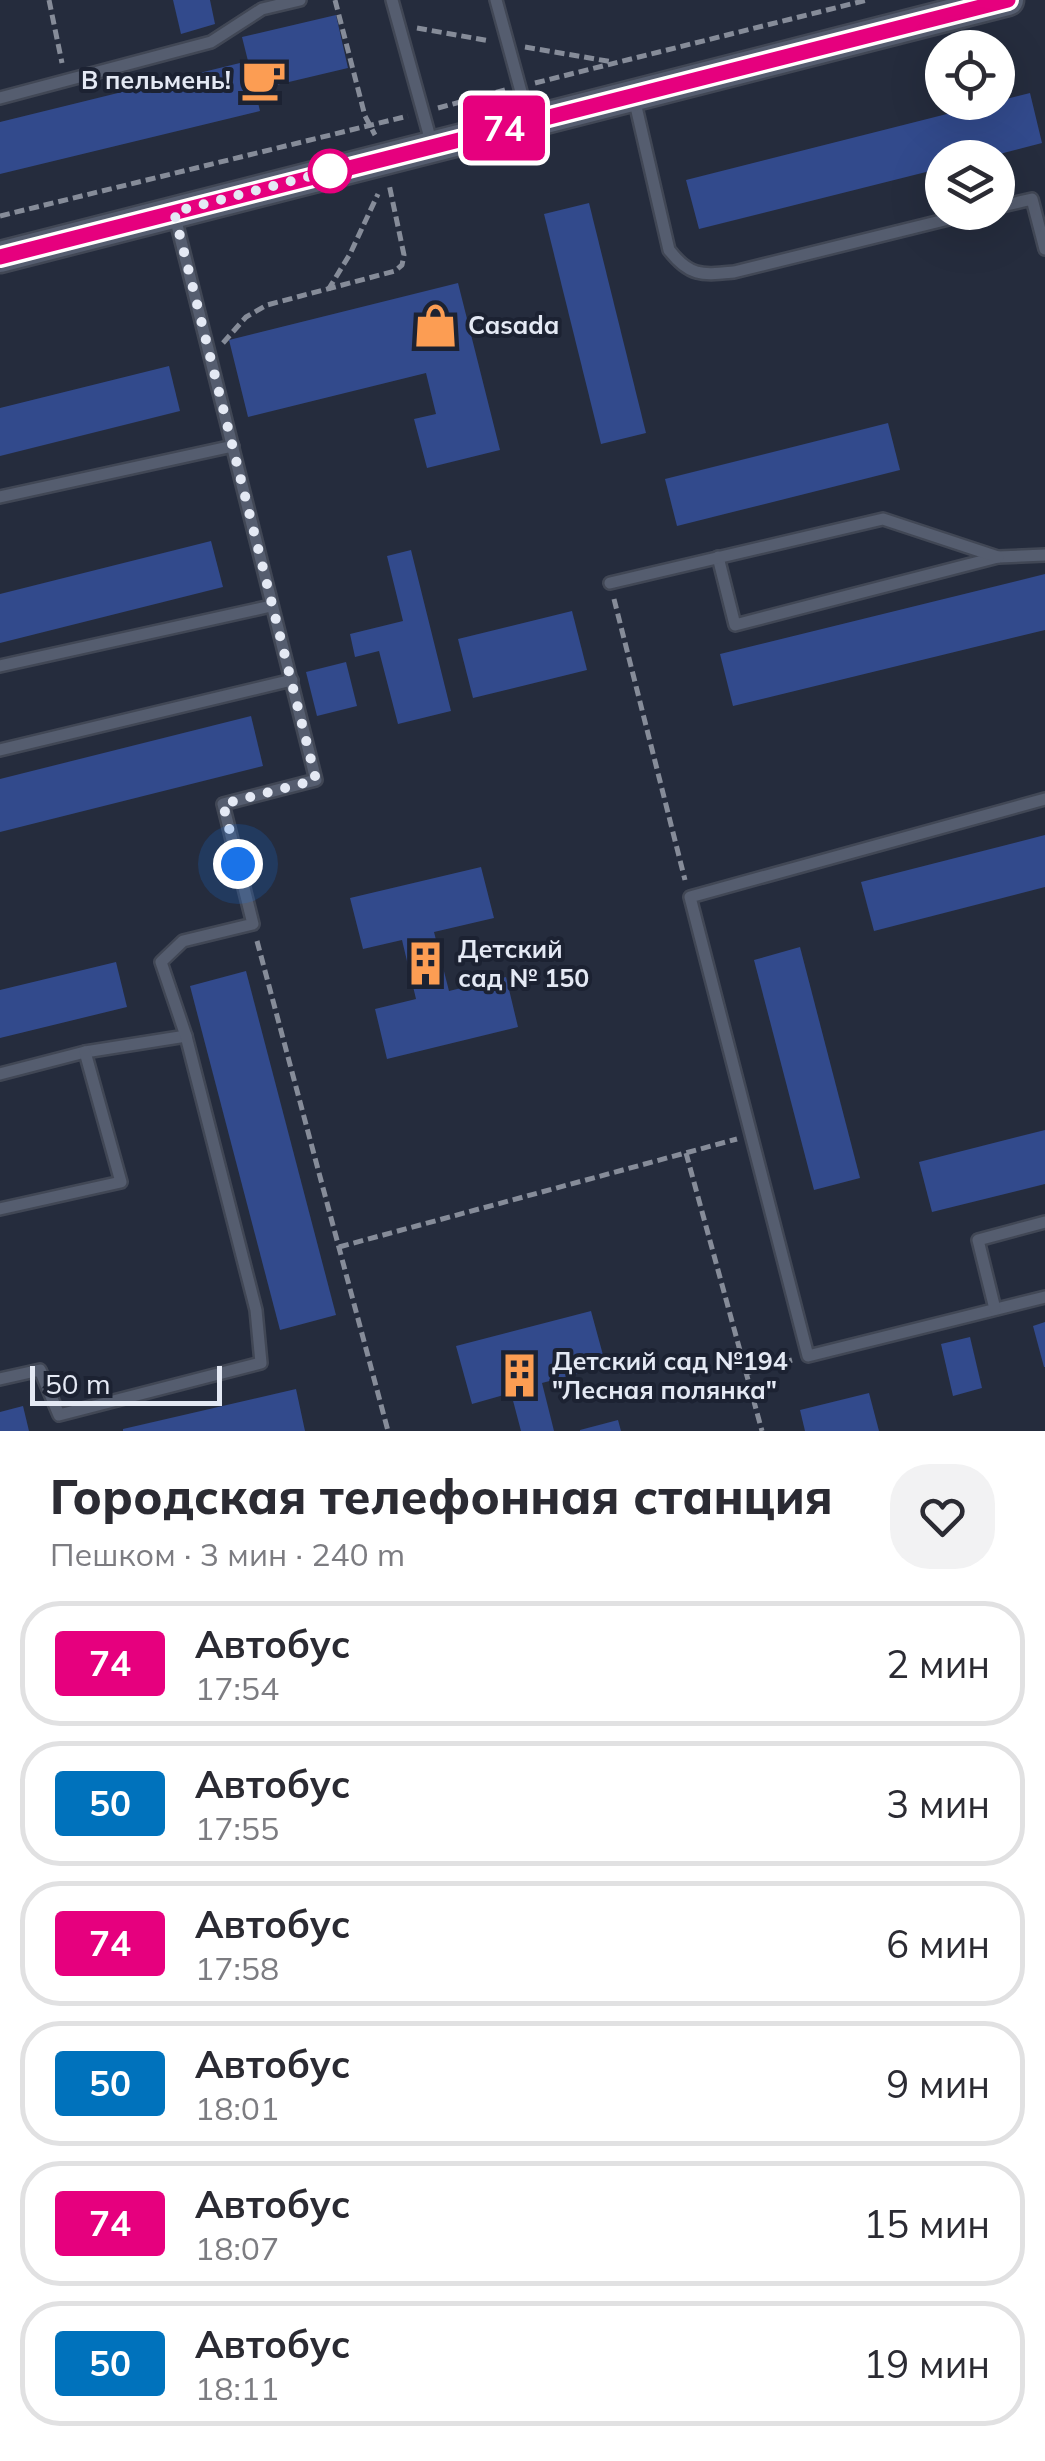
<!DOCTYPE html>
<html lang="ru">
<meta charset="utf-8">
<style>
:root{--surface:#fff;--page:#f2f2f3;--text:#2b2b33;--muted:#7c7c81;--line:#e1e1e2}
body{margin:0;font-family:Mulish,sans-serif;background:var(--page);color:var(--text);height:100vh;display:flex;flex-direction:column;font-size:38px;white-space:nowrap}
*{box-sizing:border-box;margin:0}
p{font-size:32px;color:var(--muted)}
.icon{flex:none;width:55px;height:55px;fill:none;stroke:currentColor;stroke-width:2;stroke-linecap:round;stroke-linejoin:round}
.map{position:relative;height:1431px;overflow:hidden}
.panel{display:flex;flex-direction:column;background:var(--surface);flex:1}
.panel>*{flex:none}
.badge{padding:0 20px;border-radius:8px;font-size:35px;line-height:65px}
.controls{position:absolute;left:925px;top:30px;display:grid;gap:20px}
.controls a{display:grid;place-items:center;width:90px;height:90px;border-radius:50%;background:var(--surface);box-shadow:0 10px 40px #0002;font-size:50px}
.scale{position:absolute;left:30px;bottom:25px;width:192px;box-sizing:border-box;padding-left:10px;border:5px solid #e4e9f4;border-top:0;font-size:28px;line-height:35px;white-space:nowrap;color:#e4e9f4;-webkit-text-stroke:8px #1c2232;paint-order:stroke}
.you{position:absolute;width:50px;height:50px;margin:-25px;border:8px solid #fff;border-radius:50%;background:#1a73e8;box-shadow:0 0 0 15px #1a73e833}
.map>.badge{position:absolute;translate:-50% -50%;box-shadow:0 0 0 5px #fff}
.round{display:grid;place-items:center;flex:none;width:105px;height:105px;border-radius:40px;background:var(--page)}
.head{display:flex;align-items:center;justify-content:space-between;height:170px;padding:0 50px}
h1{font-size:48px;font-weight:800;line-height:75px}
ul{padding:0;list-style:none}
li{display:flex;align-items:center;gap:30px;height:125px;margin:0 20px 15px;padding:0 30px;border:5px solid var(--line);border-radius:40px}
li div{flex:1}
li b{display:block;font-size:38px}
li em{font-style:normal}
li .badge{min-width:110px;font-weight:700;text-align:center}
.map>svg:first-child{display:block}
.building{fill:#324a8c}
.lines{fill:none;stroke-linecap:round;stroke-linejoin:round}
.lane-casing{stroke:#414755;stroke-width:16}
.secondary-casing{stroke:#414755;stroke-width:35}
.path{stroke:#868c99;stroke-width:5;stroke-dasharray:10 5;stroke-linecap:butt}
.lane{stroke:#555d6f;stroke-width:11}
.secondary{stroke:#555d6f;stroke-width:30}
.line-casing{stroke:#fff;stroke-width:22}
.line{stroke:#e6007e;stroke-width:15}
.walk{stroke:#e4e9f4;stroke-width:10;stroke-dasharray:0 18}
.stop-dot{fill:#fff;stroke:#e6007e;stroke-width:5}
.labels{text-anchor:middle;stroke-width:8;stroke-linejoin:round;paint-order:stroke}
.poi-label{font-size:25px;font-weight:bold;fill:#e4e9f4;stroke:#1c2232;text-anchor:start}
</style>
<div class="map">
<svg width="1045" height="1431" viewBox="0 0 1045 1431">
<rect width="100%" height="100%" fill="#252c3d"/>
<g class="building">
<polygon points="173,0 210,0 215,24 181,34"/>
<polygon points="336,15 348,68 255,90 260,111 0,174 0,122 248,61 242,37"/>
<polygon points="1030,93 1042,143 984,158 942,158 942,168 699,229 686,180"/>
<polygon points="589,203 646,433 601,444 544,214"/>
<polygon points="458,283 500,450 427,468 414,419 436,414 426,373 248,417 229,340"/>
<polygon points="169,366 180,411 0,456 0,408"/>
<polygon points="888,423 900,470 677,526 665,479"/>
<polygon points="211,541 223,587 0,643 0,594"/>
<polygon points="411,550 451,711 398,724 379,651 355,657 350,634 403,621 387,556"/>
<polygon points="1045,574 1045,630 733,706 720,654"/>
<polygon points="572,611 587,670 473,698 458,639"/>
<polygon points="346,662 357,706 317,716 306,672"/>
<polygon points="251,716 263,766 0,832 0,779"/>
<polygon points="1045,835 1045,887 874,931 861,882"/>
<polygon points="481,867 494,918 434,932 449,991 506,977 518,1027 387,1059 375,1009 416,999 402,940 363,949 350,898"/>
<polygon points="800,947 860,1178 814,1190 754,960"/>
<polygon points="116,962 127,1007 0,1038 0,990"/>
<polygon points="246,971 336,1315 280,1330 190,986"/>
<polygon points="1045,1130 1045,1184 932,1212 919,1162"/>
<polygon points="591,1311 606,1366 542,1383 554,1431 521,1431 511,1393 472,1404 456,1346"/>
<polygon points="1045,1322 1045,1367 1044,1367 1033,1326"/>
<polygon points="970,1337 982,1388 953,1396 941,1344"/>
<polygon points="296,1389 305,1431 123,1431 123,1429"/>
<polygon points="869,1393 879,1431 805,1431 800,1410"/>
<polygon points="23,1406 29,1431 0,1431 0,1412"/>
<polygon points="618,1420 621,1431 580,1431 580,1430"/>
</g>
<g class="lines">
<defs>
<g id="lane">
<polyline points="392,0 432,145"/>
<polyline points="496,0 529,121"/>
<polyline points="0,98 211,42 262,9 300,0"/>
<path d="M634,98L669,250C690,277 702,275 734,272L977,212"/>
<polyline points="998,207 1032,199 1045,249"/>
<polyline points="0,497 233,446"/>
<polyline points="718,557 735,625 998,557 1045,555"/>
<polyline points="610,583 883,519 998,557"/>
<polyline points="0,666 271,606"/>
<polyline points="0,750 292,680"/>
<polyline points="1045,799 690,897 808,1356 1045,1297"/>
<polyline points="0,1074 85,1052 186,1036"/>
<polyline points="0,1209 121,1182 85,1052"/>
<polyline points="995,1309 978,1240 1045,1222"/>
<polyline points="0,1379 40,1370 59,1415 261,1363 256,1310 186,1036 161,962 183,941 253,924 223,804 316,780 174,213"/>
</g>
<polyline id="secondary" points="0,257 1008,0"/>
</defs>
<use href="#lane" class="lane-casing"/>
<use href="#secondary" class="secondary-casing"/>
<g class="path">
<polyline points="49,0 62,63"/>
<polyline points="335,0 365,116 375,135"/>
<polyline points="417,28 490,41"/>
<polyline points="525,47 613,62"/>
<polyline points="535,83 867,0"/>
<polyline points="438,108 505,90"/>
<polyline points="0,216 408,116"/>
<polyline points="328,290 350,254 378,194"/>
<polyline points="223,343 246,317 267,305 395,271 402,265 404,255 389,184"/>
<polyline points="614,599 685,880"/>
<polyline points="257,941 388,1431"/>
<polyline points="686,1153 762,1431"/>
<polyline points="339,1247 737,1139"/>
<polyline points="746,1373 792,1360"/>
</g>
<use href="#lane" class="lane"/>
<use href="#secondary" class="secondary"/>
</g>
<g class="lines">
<defs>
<polyline id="line" points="0,257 1008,0"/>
</defs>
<use href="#line" class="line-casing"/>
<use href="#line" class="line"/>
<polyline class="walk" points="238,864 223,804 316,780 174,212 330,171"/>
</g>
<defs>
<symbol id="cafe-bare" viewBox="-9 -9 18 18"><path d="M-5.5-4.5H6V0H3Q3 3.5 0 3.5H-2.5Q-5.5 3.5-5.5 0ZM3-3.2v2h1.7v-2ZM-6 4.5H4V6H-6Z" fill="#fc9d53" stroke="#1c2232" stroke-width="2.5" paint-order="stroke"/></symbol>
<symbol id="shop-bare" viewBox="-9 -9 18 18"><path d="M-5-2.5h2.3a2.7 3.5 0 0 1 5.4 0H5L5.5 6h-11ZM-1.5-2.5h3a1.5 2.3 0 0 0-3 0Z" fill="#fc9d53" stroke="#1c2232" stroke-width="2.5" paint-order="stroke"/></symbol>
<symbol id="building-bare" viewBox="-9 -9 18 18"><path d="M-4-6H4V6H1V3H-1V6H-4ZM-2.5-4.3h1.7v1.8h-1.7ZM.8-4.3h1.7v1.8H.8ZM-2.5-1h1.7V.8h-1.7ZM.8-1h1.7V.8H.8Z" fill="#fc9d53" stroke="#1c2232" stroke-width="2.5" paint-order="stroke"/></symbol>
</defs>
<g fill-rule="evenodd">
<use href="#cafe-bare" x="232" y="48" width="63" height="63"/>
<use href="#shop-bare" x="404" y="294" width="63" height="63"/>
<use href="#building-bare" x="394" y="932" width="63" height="63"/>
<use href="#building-bare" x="488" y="1344" width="63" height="63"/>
</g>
<circle class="stop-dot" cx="330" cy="171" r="20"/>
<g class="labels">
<g class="poi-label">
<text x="231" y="89" text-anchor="end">В пельмень!</text>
<text x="468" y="334">Casada</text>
<text x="458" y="958">Детский<tspan x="458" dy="29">сад № 150</tspan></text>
<text x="552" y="1370">Детский сад №194<tspan x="552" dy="29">"Лесная полянка"</tspan></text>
</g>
</g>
</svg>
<div class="controls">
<a><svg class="icon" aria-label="locate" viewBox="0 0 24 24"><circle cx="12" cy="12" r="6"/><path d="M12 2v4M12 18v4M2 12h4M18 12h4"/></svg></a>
<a><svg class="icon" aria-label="layers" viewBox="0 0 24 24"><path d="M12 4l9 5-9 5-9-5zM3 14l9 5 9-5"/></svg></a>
</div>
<div class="scale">50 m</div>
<div class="you" style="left:238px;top:864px"></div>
<b class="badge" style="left:504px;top:128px;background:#e6007e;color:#fff">74</b>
</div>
<section class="panel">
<div class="head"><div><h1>Городская телефонная станция</h1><p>Пешком · 3 мин · 240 m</p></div><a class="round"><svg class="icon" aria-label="heart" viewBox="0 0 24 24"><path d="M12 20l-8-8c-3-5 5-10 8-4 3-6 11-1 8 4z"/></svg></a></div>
<ul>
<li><span class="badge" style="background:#e6007e;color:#fff">74</span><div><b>Автобус</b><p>17:54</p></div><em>2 мин</em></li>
<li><span class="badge" style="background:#0072bc;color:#fff">50</span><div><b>Автобус</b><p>17:55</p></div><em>3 мин</em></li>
<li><span class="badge" style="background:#e6007e;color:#fff">74</span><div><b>Автобус</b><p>17:58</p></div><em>6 мин</em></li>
<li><span class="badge" style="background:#0072bc;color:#fff">50</span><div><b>Автобус</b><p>18:01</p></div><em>9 мин</em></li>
<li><span class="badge" style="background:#e6007e;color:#fff">74</span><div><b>Автобус</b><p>18:07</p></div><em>15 мин</em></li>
<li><span class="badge" style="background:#0072bc;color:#fff">50</span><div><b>Автобус</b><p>18:11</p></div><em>19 мин</em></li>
</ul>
</section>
